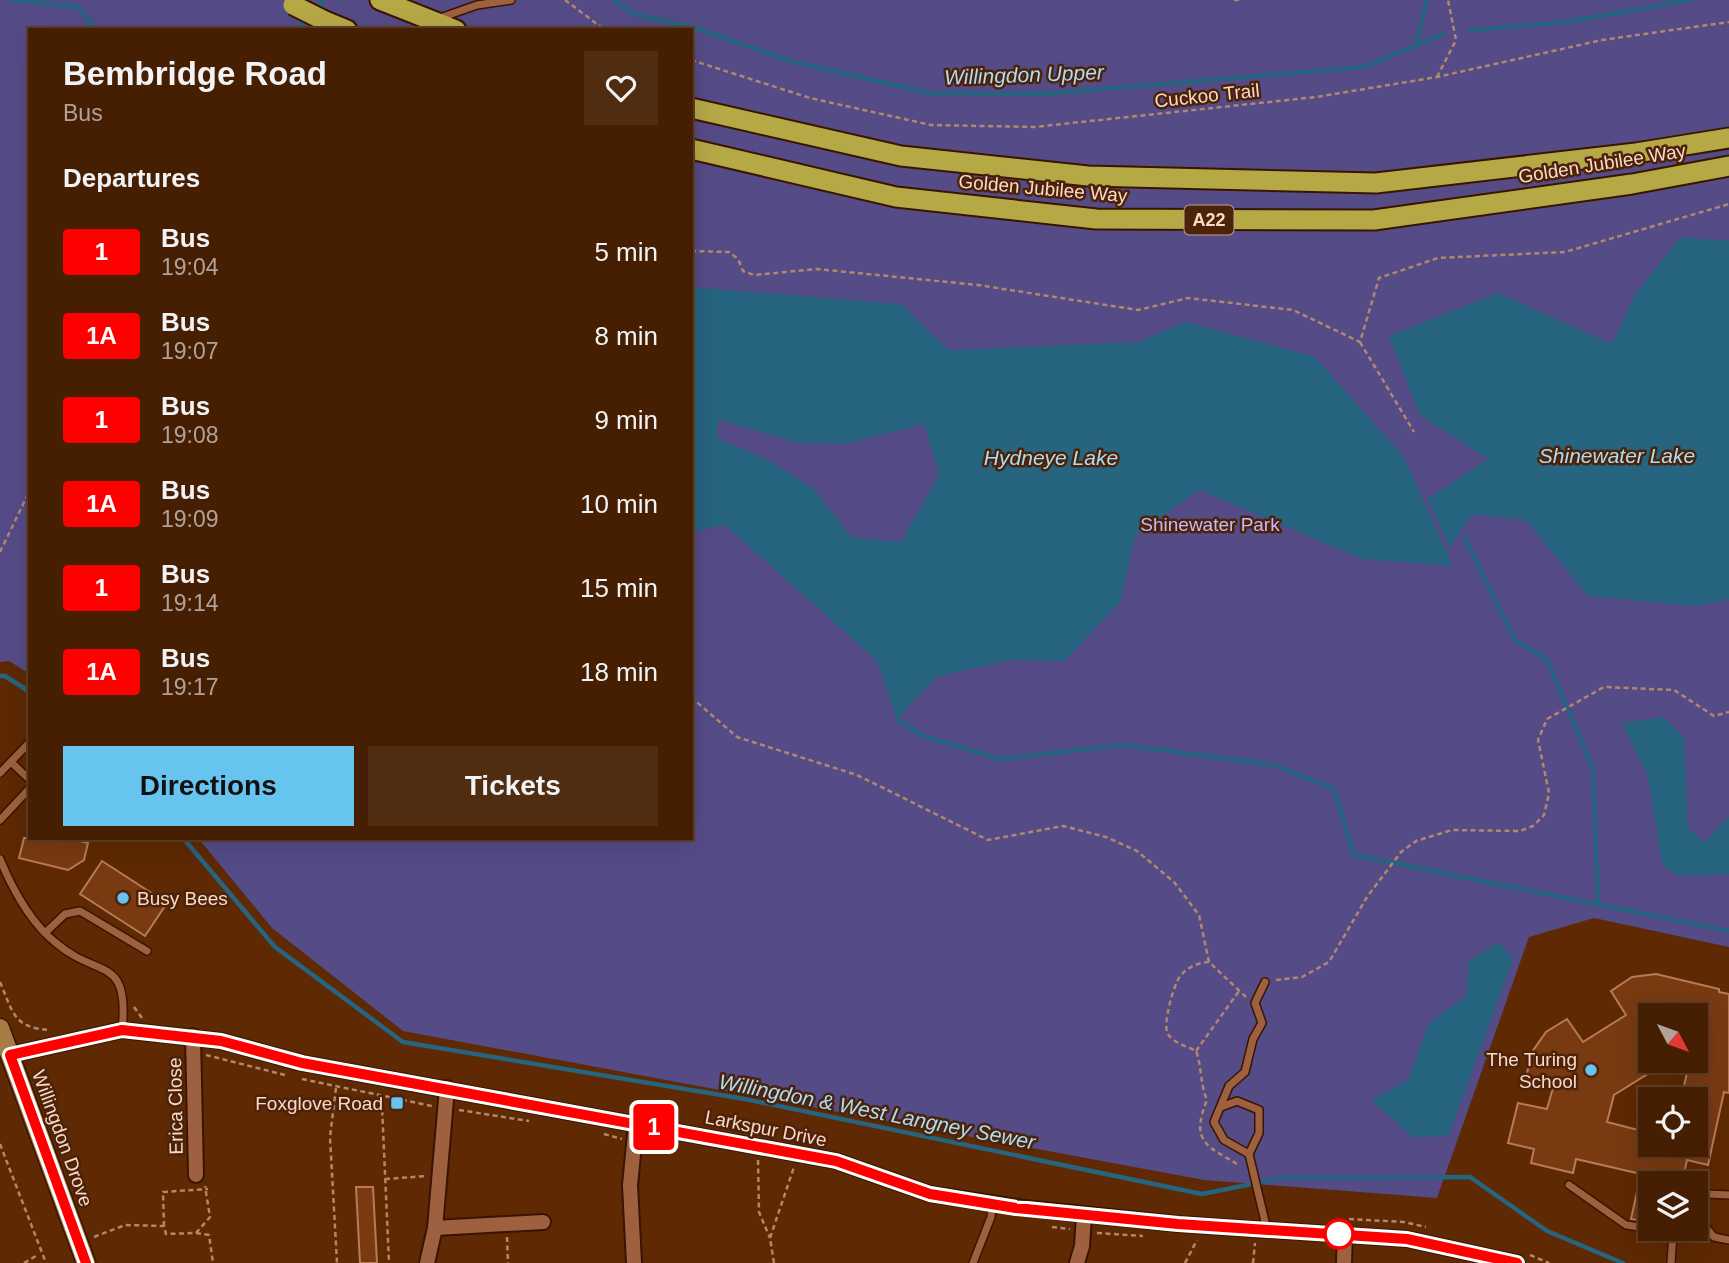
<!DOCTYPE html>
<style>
:root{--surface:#461f02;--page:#502c11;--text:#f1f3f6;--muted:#b0a299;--line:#5e3d24;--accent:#66c4ef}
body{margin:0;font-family:Arial,sans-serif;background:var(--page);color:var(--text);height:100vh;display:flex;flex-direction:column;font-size:26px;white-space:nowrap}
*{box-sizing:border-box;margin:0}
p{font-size:23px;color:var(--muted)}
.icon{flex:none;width:38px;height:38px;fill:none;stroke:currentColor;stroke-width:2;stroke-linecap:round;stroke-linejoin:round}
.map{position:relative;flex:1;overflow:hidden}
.details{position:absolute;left:28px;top:28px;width:665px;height:812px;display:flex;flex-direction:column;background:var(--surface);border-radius:0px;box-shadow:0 7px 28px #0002,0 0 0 2px var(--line)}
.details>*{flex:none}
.badge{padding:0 14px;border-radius:5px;font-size:24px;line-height:46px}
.needle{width:46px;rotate:131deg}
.fabs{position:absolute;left:1638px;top:1003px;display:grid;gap:14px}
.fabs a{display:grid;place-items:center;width:70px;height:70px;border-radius:0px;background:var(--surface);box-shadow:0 7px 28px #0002,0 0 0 2px var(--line);font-size:35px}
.map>.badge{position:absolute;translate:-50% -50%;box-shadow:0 0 0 4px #fff}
h2{padding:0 35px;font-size:26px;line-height:63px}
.round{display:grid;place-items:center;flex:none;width:74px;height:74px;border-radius:0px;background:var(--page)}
.headline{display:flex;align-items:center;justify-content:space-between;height:119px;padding:0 35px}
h1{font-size:33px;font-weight:600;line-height:52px}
.primary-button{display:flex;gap:14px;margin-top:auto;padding:14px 35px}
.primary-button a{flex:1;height:80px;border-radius:0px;background:var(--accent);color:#111;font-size:28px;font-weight:600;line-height:80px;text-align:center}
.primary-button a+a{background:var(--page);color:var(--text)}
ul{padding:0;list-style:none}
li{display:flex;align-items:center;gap:21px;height:84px;padding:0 35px}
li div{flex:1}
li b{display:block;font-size:26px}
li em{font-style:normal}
li .badge{min-width:77px;font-weight:700;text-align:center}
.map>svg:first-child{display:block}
.green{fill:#554b87}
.water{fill:#26647f;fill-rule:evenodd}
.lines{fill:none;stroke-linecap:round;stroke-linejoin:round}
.stream{stroke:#26647f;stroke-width:4.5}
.building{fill:#793a11;stroke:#b87b59;stroke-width:2;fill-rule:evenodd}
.service-casing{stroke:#3b1400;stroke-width:10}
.minor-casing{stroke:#3b1400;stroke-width:18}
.secondary-casing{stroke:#3b1400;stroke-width:21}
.trunk-casing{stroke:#3b1400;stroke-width:23}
.path{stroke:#b3876d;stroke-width:2.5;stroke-dasharray:5 3.5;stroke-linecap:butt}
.service{stroke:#9d6140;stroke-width:7}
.minor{stroke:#9d6140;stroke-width:14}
.secondary{stroke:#a67c42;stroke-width:18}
.trunk{stroke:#b5a946;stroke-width:19}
.trunk-bridge-casing{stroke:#3b1400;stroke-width:23;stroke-linecap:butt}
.trunk-bridge{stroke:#b5a946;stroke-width:19}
.line-casing{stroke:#fff;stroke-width:16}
.line{stroke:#f00;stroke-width:10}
.poi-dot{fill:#66c4ef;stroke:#4c2309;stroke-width:2.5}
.stop-dot{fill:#fff;stroke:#f00;stroke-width:3.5}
.labels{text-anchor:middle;stroke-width:5;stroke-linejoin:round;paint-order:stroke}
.shield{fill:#4c2309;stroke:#c6a28e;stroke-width:2}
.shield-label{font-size:18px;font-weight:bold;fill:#fbd8c7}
.street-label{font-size:19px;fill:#fbd8c7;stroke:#4c2309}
.park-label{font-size:19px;fill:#c2bafd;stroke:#4c2309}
.poi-label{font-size:19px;fill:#fbd8c7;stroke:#4c2309;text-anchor:end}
.water-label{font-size:21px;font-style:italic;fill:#aaddf6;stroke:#4c2309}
</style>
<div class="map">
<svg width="1729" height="1263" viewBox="0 0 1729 1263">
<rect width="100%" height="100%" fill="#5e2903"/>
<polygon class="green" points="0,0 1729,0 1729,947 1594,918 1529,937 1437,1198 1204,1180 403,1031 272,928 198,838 691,838 691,30 30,30 30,674 9,661 0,662"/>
<g class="water">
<polygon points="1681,237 1729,241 1729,600 1694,606 1588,596 1526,520 1472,514 1450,548 1427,499 1488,459 1420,415 1389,336 1498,293 1612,344 1636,293"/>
<path d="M691,287L901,304L949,350L1138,342L1186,322L1315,357L1404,457L1453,566L1362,559L1199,490L1135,536L1120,603L1064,661L1011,660L936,677L897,719L877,661L725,525L691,532ZM718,419L797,443L845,444L924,424L939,475L901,542L851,537L813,488L764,458L717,438Z"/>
<polygon points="1663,717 1684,737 1688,828 1704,842 1729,817 1729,874 1680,876 1662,865 1648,776 1622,723"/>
<polygon points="1499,942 1513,959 1449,1135 1414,1138 1371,1100 1408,1080 1429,1023 1466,996 1469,960"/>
</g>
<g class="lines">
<g class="stream">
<polyline points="12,0 78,7 96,30"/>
<polyline points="613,0 634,14 692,27 794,62 929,93 1043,94 1364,67 1443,34"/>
<polyline points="315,10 323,0"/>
<polyline points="298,30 307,19"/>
<polyline points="1470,30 1566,22 1690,0"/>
<polyline points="1415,47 1427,0"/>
<polyline points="1465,538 1514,639 1547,660 1593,769 1598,904"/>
<polyline points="0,676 5,676 30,692"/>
<polyline points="897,719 923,736 1000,759 1123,745 1273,765 1334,789 1354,855 1729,931"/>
<polyline points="183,838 275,947 403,1042 745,1099 1202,1194 1282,1178 1470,1177 1547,1231 1623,1263"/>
</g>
</g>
<g class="building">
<polygon points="24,838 69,838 88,843 84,860 68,870 19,858"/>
<polygon points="102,861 167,903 145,936 80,894"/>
<path d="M1656,974L1719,989V992L1729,994V1093L1724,1092L1708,1165L1687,1160L1682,1183H1650V1222L1631,1219L1641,1174L1576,1159L1573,1173L1531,1163L1534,1149L1508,1143L1518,1103L1547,1109L1554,1084L1526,1077L1532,1052L1546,1032L1567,1019L1583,1042L1626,1015L1611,991L1632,977ZM1650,1015H1696V1060H1650ZM1659,1067L1687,1073L1681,1099H1696V1144H1650V1133L1607,1122L1614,1095Z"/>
<polygon points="356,1187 373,1187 377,1263 360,1263"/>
</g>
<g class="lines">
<defs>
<g id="service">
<polyline points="440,18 477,5 511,0"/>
<polyline points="11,762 30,780"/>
<polyline points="0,773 30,742"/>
<polyline points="0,820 30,788"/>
<path d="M0,859C12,888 31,923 56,943C98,979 130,955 122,1030"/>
<polyline points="45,933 65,914 80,911 147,951"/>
<polyline points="1221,1107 1237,1101 1259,1110 1259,1133 1249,1154 1267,1230"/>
<polyline points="1249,1154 1224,1140 1214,1122 1229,1086 1245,1072 1253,1039 1262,1023 1255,1003 1265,982"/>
<polyline points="1569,1185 1626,1225 1673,1232 1671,1263"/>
<polyline points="1729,1195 1707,1194 1700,1199 1697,1217 1714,1237 1729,1240"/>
<polyline points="1673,1232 1687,1228"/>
<polyline points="973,1263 991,1217 992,1204"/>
</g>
<g id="minor">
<polyline points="193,1036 196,1175"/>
<polyline points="10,1055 122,1030 221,1041 302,1063 836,1161 930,1194 1016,1207 1178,1224 1407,1239 1517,1263"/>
<polyline points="435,1228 543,1222"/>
<polyline points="427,1263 435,1228 447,1088"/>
<polyline points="634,1263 630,1185 636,1124"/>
<polyline points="1077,1263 1082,1246 1084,1215"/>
<polyline points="1344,1263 1345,1234"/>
</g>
<polyline id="secondary" points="0,1028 86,1263"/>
<g id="trunk">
<polyline points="380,0 456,30"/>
<polyline points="325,21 347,30"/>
<polyline points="691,108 901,156 1088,176 1376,183 1636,153 1729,138"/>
<polyline points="691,149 896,197 1096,219 1374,220 1632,184 1729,166"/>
</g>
</defs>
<use href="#service" class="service-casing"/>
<use href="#minor" class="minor-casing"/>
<use href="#secondary" class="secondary-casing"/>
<use href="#trunk" class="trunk-casing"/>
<g class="path">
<polyline points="565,0 605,30"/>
<polyline points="1234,0 1239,0"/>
<polyline points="691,60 810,98 931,125 1034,127 1316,97 1437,77 1602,40 1729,22"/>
<polyline points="1437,77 1456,40 1448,0"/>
<polyline points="691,251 729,252 738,259 743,271 754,275 817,269 978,285 1138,310 1188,298 1293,310 1360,342 1379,278 1438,258 1565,252 1729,204"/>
<polyline points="1360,342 1414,432"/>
<polyline points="0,552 30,490"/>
<polyline points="691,697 737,737 857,775 988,840 1063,826 1106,837 1137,851 1174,882 1199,915 1209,962 1247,998"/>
<path d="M1209,962C1197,963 1188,967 1180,976C1174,985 1162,1024 1168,1034C1173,1043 1187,1046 1196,1051C1202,1067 1200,1084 1207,1100C1189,1144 1209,1146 1240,1166"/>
<polyline points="1276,980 1302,977 1329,962 1367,897 1401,852 1416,841 1452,830 1520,831 1533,826 1544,815 1549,793 1538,740 1547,719 1604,687 1674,690 1714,716 1729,712"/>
<path d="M0,982C13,1012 13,1028 50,1030"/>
<polyline points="134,1007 142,1018"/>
<polyline points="1196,1051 1239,991"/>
<polyline points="206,1055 285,1075"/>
<polyline points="302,1079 432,1106"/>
<polyline points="336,1088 330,1137 337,1263"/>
<polyline points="378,1094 382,1106 389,1263"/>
<polyline points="459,1110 529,1121"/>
<polyline points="604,1134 622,1139"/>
<polyline points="0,1144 46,1263"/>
<polyline points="758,1160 759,1212 770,1238"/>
<polyline points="385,1179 426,1176"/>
<polyline points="1349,1219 1404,1222 1426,1227"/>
<polyline points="164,1226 163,1192 208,1189"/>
<polyline points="1052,1227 1070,1229"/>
<polyline points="196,1233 209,1235 213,1263"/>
<polyline points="1097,1233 1143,1236"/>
<polyline points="94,1237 125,1225 164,1226 166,1234 196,1233 210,1217 205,1186"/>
<polyline points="507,1237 508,1263"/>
<polyline points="1530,1255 1549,1263"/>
<polyline points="24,1263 36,1256"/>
<polyline points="774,1263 770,1238 794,1167"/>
<polyline points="1185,1263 1197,1240"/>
<polyline points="1253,1263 1255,1243"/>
</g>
<use href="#service" class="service"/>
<use href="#minor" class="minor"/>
<use href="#secondary" class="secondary"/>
<use href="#trunk" class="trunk"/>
<defs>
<polyline id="trunk-bridge" points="293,5 325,21"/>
</defs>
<use href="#trunk-bridge" class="trunk-bridge-casing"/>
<use href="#trunk-bridge" class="trunk-bridge"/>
</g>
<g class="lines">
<defs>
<polyline id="line" points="86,1263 10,1055 122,1030 221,1041 302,1063 836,1161 930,1194 1016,1208 1178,1224 1407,1239 1517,1263"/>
</defs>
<use href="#line" class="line-casing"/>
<use href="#line" class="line"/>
</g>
<g class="poi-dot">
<circle cx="123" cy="898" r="7"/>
<circle cx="1591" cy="1070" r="7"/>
<rect x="390" y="1096" width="14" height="14" rx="3.5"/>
</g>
<circle class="stop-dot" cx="1339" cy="1234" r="14"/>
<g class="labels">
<rect class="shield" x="1184.5" y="205.5" width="49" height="29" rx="5"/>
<g class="shield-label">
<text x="1209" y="226">A22</text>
</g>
<g class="street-label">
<text transform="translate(1207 95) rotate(-6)" y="7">Cuckoo Trail</text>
<text transform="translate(1602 163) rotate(-9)" y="7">Golden Jubilee Way</text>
<text transform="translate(1043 188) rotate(5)" y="7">Golden Jubilee Way</text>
<text transform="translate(175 1106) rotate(-91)" y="7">Erica Close</text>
<text transform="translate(766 1128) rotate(11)" y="7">Larkspur Drive</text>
<text transform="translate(63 1138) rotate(70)" y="7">Willingdon Drove</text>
</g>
<g class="park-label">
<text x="1210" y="531">Shinewater Park</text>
</g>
<g class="poi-label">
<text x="137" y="905" text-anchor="start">Busy Bees</text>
<text x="1577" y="1066">The Turing<tspan x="1577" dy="22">School</tspan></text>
<text x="383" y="1110">Foxglove Road</text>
</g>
<g class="water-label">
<text transform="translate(1024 75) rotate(-2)" y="7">Willingdon Upper</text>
<text x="1617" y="463">Shinewater Lake</text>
<text x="1051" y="465">Hydneye Lake</text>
<text transform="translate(877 1112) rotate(11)" y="7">Willingdon &amp; West Langney Sewer</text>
</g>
</g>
</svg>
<div class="fabs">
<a><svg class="needle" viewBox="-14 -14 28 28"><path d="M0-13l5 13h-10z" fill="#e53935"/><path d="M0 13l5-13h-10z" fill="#b0a299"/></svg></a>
<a><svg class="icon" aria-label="locate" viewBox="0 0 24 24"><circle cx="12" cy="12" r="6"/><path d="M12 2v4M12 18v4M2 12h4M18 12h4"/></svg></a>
<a><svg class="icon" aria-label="layers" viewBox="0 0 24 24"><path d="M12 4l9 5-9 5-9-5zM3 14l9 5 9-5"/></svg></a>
</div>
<b class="badge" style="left:654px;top:1127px;background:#f00;color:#fff">1</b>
<section class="details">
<div class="headline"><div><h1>Bembridge Road</h1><p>Bus</p></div><a class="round"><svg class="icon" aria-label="heart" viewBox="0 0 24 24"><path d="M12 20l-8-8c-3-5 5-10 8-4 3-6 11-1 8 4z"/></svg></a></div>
<h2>Departures</h2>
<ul>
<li><span class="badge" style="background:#f00;color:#fff">1</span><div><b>Bus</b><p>19:04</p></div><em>5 min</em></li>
<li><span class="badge" style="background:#f00;color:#fff">1A</span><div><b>Bus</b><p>19:07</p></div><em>8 min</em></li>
<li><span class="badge" style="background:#f00;color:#fff">1</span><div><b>Bus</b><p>19:08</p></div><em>9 min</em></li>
<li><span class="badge" style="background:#f00;color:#fff">1A</span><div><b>Bus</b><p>19:09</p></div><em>10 min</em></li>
<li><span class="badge" style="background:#f00;color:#fff">1</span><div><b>Bus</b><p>19:14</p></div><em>15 min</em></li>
<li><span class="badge" style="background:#f00;color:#fff">1A</span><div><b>Bus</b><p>19:17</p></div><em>18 min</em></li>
</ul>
<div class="primary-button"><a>Directions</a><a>Tickets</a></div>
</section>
</div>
